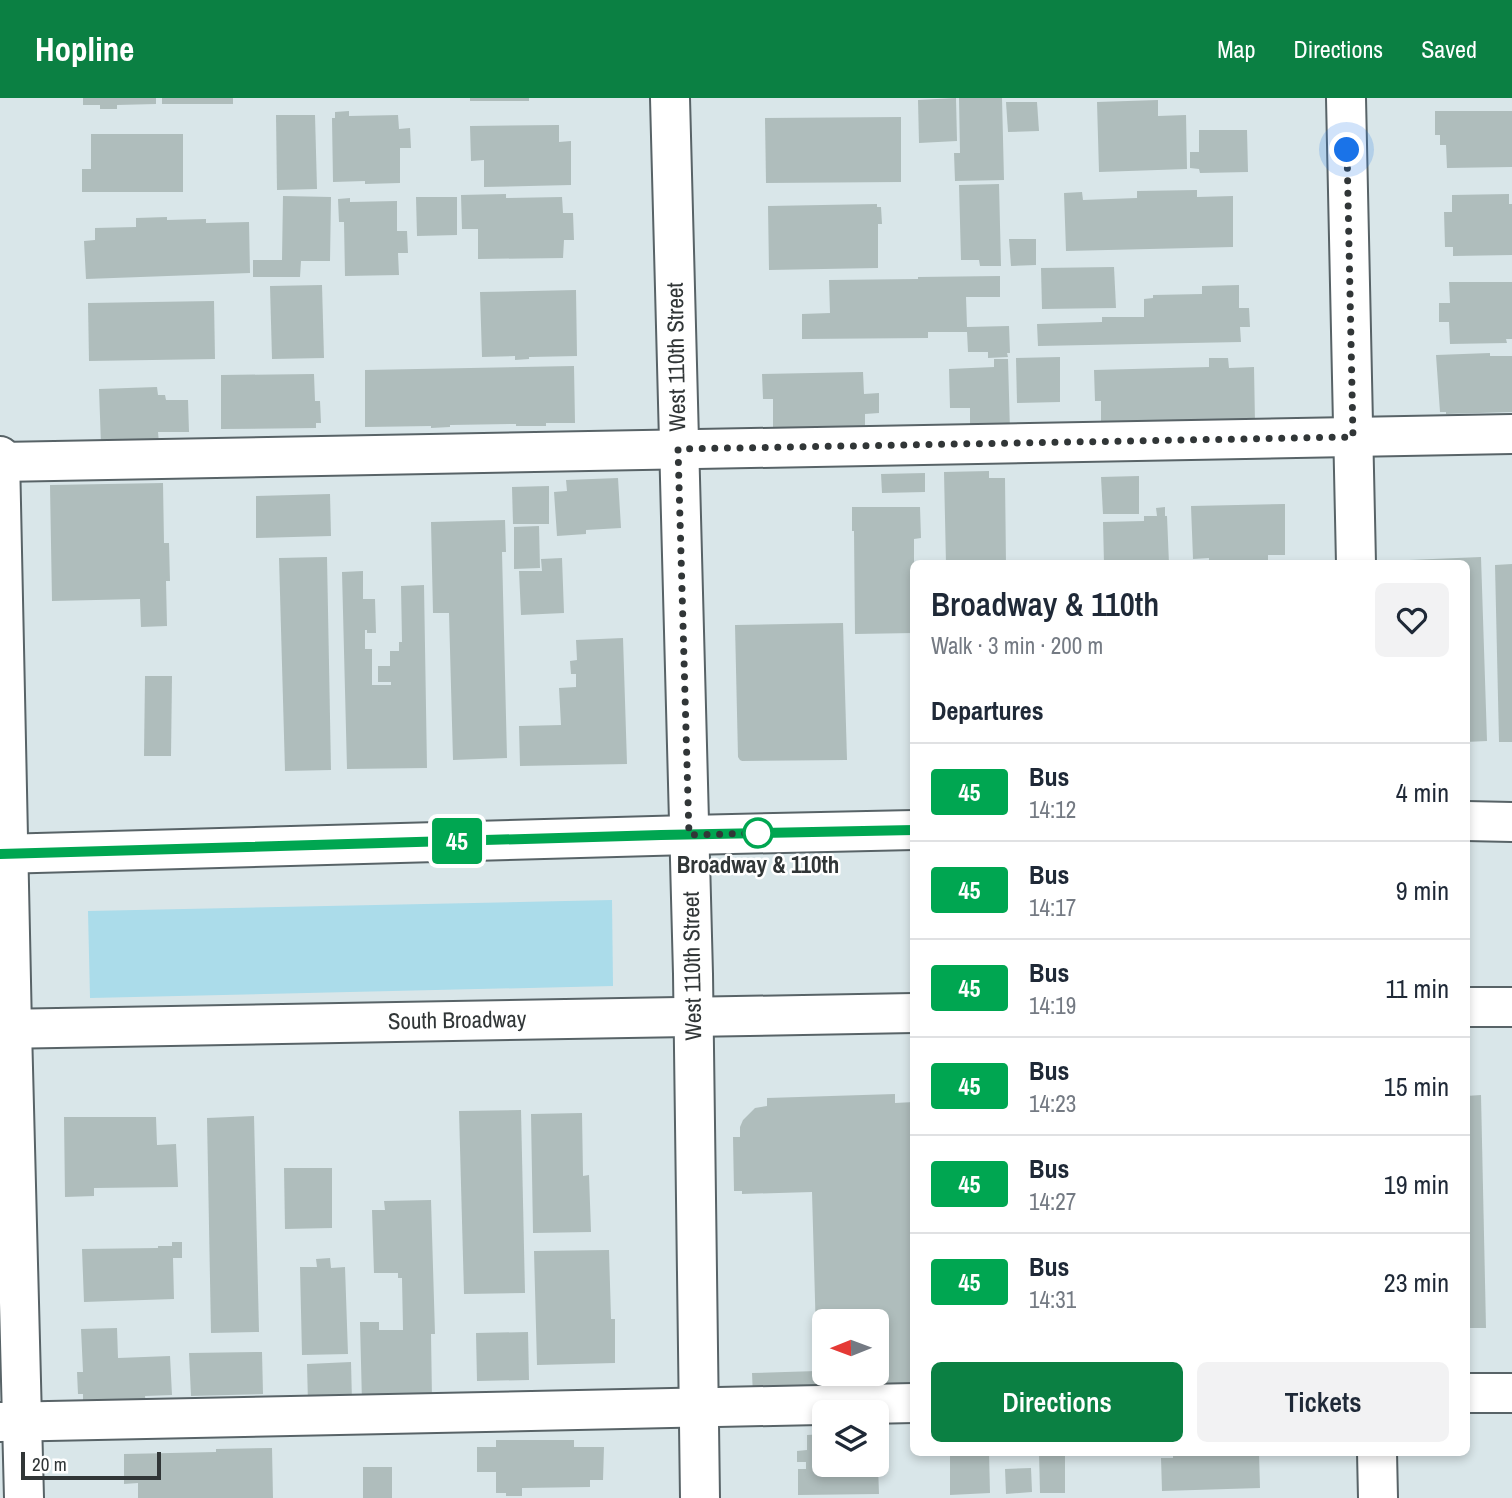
<!DOCTYPE html>
<meta charset="utf-8">
<style>
:root{--surface:#fff;--page:#f2f2f3;--text:#1f2937;--muted:#747a83;--line:#e0e1e3;--accent:#0b8043}
body{margin:0;font-family:"Archivo Narrow",sans-serif;background:var(--page);color:var(--text);height:100vh;display:flex;flex-direction:column;font-size:26px;white-space:nowrap}
*{box-sizing:border-box;margin:0}
p{font-size:23px;color:var(--muted)}
.icon{flex:none;width:38px;height:38px;fill:none;stroke:currentColor;stroke-width:2;stroke-linecap:round;stroke-linejoin:round}
.map{position:relative;flex:1;overflow:hidden}
.side{position:absolute;left:910px;top:462px;width:560px;height:896px;display:flex;flex-direction:column;background:var(--surface);border-radius:10px;box-shadow:0 4px 10px #0003}
.side>*{flex:none}
.badge{padding:0 14px;border-radius:5px;font-size:24px;line-height:46px}
.needle{width:46px;rotate:269deg}
.fabs{position:absolute;left:812px;top:1211px;display:grid;gap:14px}
.fabs a{display:grid;place-items:center;width:77px;height:77px;border-radius:10px;background:var(--surface);box-shadow:0 4px 10px #0003;font-size:35px}
.scale{position:absolute;left:21px;bottom:18px;width:140px;box-sizing:border-box;padding-left:7px;border:4px solid #313637;border-top:0;font-size:19px;line-height:24px;white-space:nowrap;color:#313637;-webkit-text-stroke:5px #fff;paint-order:stroke}
.you{position:absolute;width:35px;height:35px;margin:-18px;border:5px solid #fff;border-radius:50%;background:#1a73e8;box-shadow:0 0 0 10px #1a73e833}
.map>.badge{position:absolute;translate:-50% -50%;box-shadow:0 0 0 4px #fff}
h2{padding:0 21px;font-size:26px;line-height:63px}
.round{display:grid;place-items:center;flex:none;width:74px;height:74px;border-radius:10px;background:var(--page)}
.headline{display:flex;align-items:center;justify-content:space-between;height:119px;padding:0 21px}
h1{font-size:33px;font-weight:600;line-height:52px}
.action{display:flex;gap:14px;margin-top:auto;padding:14px 21px}
.action a{flex:1;height:80px;border-radius:10px;background:var(--accent);color:#fff;font-size:28px;font-weight:600;line-height:80px;text-align:center}
.action a+a{background:var(--page);color:var(--text)}
ul{padding:0;list-style:none}
li{display:flex;align-items:center;gap:21px;height:98px;padding:0 21px;border-top:2px solid var(--line)}
li div{flex:1}
li b{display:block;font-size:26px}
li em{font-style:normal}
li .badge{min-width:77px;font-weight:700;text-align:center}
header{display:flex;align-items:center;gap:42px;box-sizing:border-box;height:98px;padding:0 35px;background:var(--accent);color:#fff}
header strong{font-size:33px}
nav{display:flex;gap:38px;margin-inline-start:auto;font-size:24px}
.map>svg:first-child{display:block}
.green{fill:#abdcea}
.building{fill:#afbdbc;fill-rule:evenodd}
.lines{fill:none;stroke-linecap:round;stroke-linejoin:round}
.minor-casing{stroke:#586367;stroke-width:42}
.major-casing{stroke:#586367;stroke-width:42}
.minor{stroke:#fff;stroke-width:38}
.major{stroke:#fff;stroke-width:38}
.line-casing{stroke:#fff;stroke-width:16}
.line{stroke:#00a651;stroke-width:10}
.walk{stroke:#313637;stroke-width:7;stroke-dasharray:0 12.6}
.stop-dot{fill:#fff;stroke:#00a651;stroke-width:3.5}
.labels{text-anchor:middle;stroke-width:5;stroke-linejoin:round;paint-order:stroke}
.street-label{font-size:23px;fill:#313637;stroke:#fff}
.stop-label{font-size:23px;font-weight:bold;fill:#313637;stroke:#fff}
</style>
<header>
<strong>Hopline</strong>
<nav><a>Map</a><a>Directions</a><a>Saved</a></nav>
</header>
<div class="map">
<svg width="1512" height="1400" viewBox="0 0 1512 1400">
<rect width="100%" height="100%" fill="#d9e6e9"/>
<polygon class="green" points="612,802 613,888 90,900 88,813"/>
<g class="building">
<polygon points="83,0 156,0 156,6 117,7 117,11 100,11 100,7 83,7"/>
<rect x="162" y="0" width="71" height="6"/>
<rect x="470" y="0" width="59" height="3"/>
<polygon points="956,0 957,43 919,45 918,2"/>
<polygon points="959,0 1002,0 1004,82 955,83 954,55 960,55"/>
<polygon points="1158,2 1158,18 1186,17 1187,71 1099,74 1097,4"/>
<polygon points="1006,4 1037,4 1039,33 1008,34"/>
<polygon points="349,13 349,18 398,17 399,31 410,30 411,50 400,50 400,85 365,86 365,83 333,84 332,20 335,20 335,14"/>
<polygon points="1435,13 1512,13 1512,69 1447,70 1446,47 1440,47 1440,37 1435,37"/>
<polygon points="276,17 315,17 317,91 277,92"/>
<polygon points="901,19 901,84 766,85 765,20"/>
<polygon points="559,27 559,44 571,43 571,87 484,89 484,62 471,63 470,28"/>
<polygon points="1199,32 1247,32 1248,74 1200,75 1199,71 1190,70 1190,54 1199,54"/>
<polygon points="91,36 183,36 183,94 82,94 82,71 91,71"/>
<polygon points="999,86 1001,168 980,168 979,162 961,162 959,87"/>
<polygon points="1197,92 1197,99 1233,98 1233,149 1066,153 1064,95 1082,94 1083,102 1137,100 1137,93"/>
<polygon points="506,96 506,100 562,99 563,115 573,115 574,142 564,142 563,160 478,161 478,131 462,131 461,97"/>
<polygon points="1509,96 1509,106 1512,106 1512,157 1453,158 1453,149 1445,149 1444,114 1452,114 1452,97"/>
<polygon points="283,98 331,99 330,163 301,163 300,179 253,179 253,162 282,162"/>
<polygon points="416,99 457,99 457,137 417,138"/>
<polygon points="350,100 350,104 397,103 397,133 407,133 408,155 398,155 399,177 345,178 344,124 339,124 338,101"/>
<polygon points="877,106 877,109 881,109 882,126 878,126 878,170 769,172 768,108"/>
<polygon points="167,119 167,122 206,121 206,125 249,124 250,175 86,181 84,143 95,142 95,130 136,129 136,120"/>
<polygon points="1009,141 1036,141 1036,167 1011,168"/>
<polygon points="1114,169 1116,210 1042,211 1041,170"/>
<polygon points="1000,178 1000,199 966,199 967,229 1009,228 1010,255 1007,255 1008,259 988,260 988,254 968,254 967,234 928,234 928,240 802,241 802,216 830,215 829,182 918,181 918,179"/>
<polygon points="1449,184 1512,184 1512,241 1506,241 1507,245 1450,246 1449,224 1439,224 1439,205 1450,205"/>
<polygon points="322,187 324,260 272,261 270,188"/>
<polygon points="1239,187 1239,210 1249,210 1250,229 1240,229 1241,244 1038,248 1037,226 1102,224 1102,219 1144,219 1144,201 1153,200 1153,197 1202,196 1202,188"/>
<polygon points="576,192 577,258 529,259 529,261 515,262 515,258 482,259 480,194"/>
<polygon points="214,203 215,261 89,263 88,205"/>
<polygon points="1490,255 1490,258 1512,258 1512,314 1446,316 1446,314 1440,314 1436,257"/>
<polygon points="1060,259 1060,304 1017,305 1016,260"/>
<polygon points="1209,260 1228,260 1229,270 1254,269 1255,325 1101,328 1101,303 1095,303 1094,272 1209,269"/>
<polygon points="994,261 1008,261 1010,333 970,334 970,310 950,310 949,271 994,269"/>
<polygon points="574,268 575,325 546,325 546,328 516,328 516,326 450,327 450,329 431,330 431,328 365,329 365,272"/>
<polygon points="863,274 864,296 879,295 879,315 865,316 865,332 773,334 773,301 763,301 762,276"/>
<polygon points="314,276 315,303 320,303 321,325 316,325 316,330 221,331 221,277"/>
<polygon points="157,289 158,297 165,297 166,302 188,302 189,334 158,334 159,345 101,347 99,291"/>
<polygon points="989,373 989,380 1005,380 1006,466 946,466 944,374"/>
<polygon points="925,375 925,394 882,395 881,376"/>
<polygon points="1139,378 1139,416 1103,416 1101,379"/>
<polygon points="618,380 621,430 586,432 586,436 557,438 554,394 567,393 566,382"/>
<polygon points="163,385 164,445 169,445 170,483 166,483 167,528 141,529 140,501 52,503 50,387"/>
<polygon points="549,388 549,426 513,426 512,389"/>
<polygon points="330,396 331,438 256,440 256,398"/>
<polygon points="1285,406 1285,457 1268,457 1268,462 1265,462 1265,466 1245,466 1245,463 1209,464 1209,460 1193,461 1191,408"/>
<polygon points="852,409 920,409 921,440 914,441 914,535 855,536 854,433 852,433"/>
<polygon points="1165,409 1165,418 1167,418 1169,466 1104,466 1103,424 1144,423 1144,418 1157,418 1156,410"/>
<polygon points="505,422 506,454 502,454 507,660 453,662 449,515 433,515 431,424"/>
<polygon points="539,428 540,470 514,471 514,429"/>
<polygon points="327,459 331,672 285,673 279,460"/>
<polygon points="1481,459 1487,643 1466,644 1466,466 1409,466 1409,462"/>
<polygon points="562,460 564,515 521,517 519,473 542,473 541,461"/>
<polygon points="1512,466 1512,644 1499,644 1495,467"/>
<polygon points="363,473 363,501 375,501 376,535 367,535 367,532 365,532 365,551 372,551 372,587 391,587 391,584 378,584 378,568 390,568 390,553 399,553 399,544 402,544 401,488 424,487 427,670 347,671 342,474"/>
<polygon points="843,525 847,662 742,663 740,662 738,659 735,527"/>
<polygon points="623,540 627,666 520,668 519,628 561,627 559,590 576,589 576,576 571,576 570,563 577,562 576,542"/>
<polygon points="145,578 172,578 171,658 144,658"/>
<path d="M895,996V1005L914,1004V1291L753,1298L752,1275L817,1273L812,1094L742,1096V1093H734L733,1039H740V1029L743,1022L755,1010L767,1008V1000ZM824,1223H877V1276H824Z"/>
<polygon points="1481,997 1486,1230 1466,1230 1466,998"/>
<polygon points="521,1012 525,1195 464,1196 459,1013"/>
<polygon points="582,1015 583,1078 589,1077 591,1134 533,1135 531,1016"/>
<polygon points="254,1018 259,1234 211,1235 207,1020"/>
<polygon points="64,1019 156,1019 157,1047 176,1046 178,1089 94,1090 94,1098 65,1099"/>
<polygon points="284,1070 332,1070 332,1130 285,1131"/>
<polygon points="431,1102 435,1236 431,1236 432,1302 362,1305 360,1224 379,1224 379,1232 403,1232 402,1180 398,1180 398,1175 374,1175 372,1112 385,1112 384,1103"/>
<polygon points="172,1144 182,1144 182,1160 173,1160 174,1201 84,1204 82,1151 158,1150 158,1148 172,1148"/>
<polygon points="609,1152 611,1221 615,1221 615,1265 537,1267 534,1153"/>
<polygon points="330,1160 331,1170 345,1169 348,1256 302,1257 300,1169 317,1169 316,1161"/>
<polygon points="117,1230 118,1260 170,1258 172,1297 145,1298 146,1306 83,1308 83,1296 78,1296 77,1274 83,1274 81,1231"/>
<polygon points="528,1234 529,1282 477,1283 476,1235"/>
<polygon points="262,1254 263,1296 191,1298 189,1255"/>
<polygon points="351,1264 352,1304 308,1305 307,1266"/>
<polygon points="824,1336 824,1367 878,1367 879,1396 798,1397 798,1371 806,1371 806,1364 797,1364 797,1353 807,1352 807,1337"/>
<polygon points="496,1342 574,1342 574,1349 604,1349 603,1382 590,1382 590,1389 522,1390 522,1398 506,1398 506,1395 496,1395 496,1374 477,1374 477,1349 496,1349"/>
<polygon points="272,1350 273,1400 138,1400 138,1385 124,1386 124,1356 216,1354 216,1351"/>
<polygon points="950,1354 989,1354 990,1395 950,1397"/>
<polygon points="1039,1354 1065,1354 1065,1395 1040,1395"/>
<polygon points="1173,1354 1259,1354 1260,1390 1162,1393 1161,1360 1173,1360"/>
<rect x="363" y="1369" width="29" height="31"/>
<polygon points="1031,1370 1032,1394 1006,1396 1005,1371"/>
</g>
<g class="lines">
<defs>
<g id="minor">
<polyline points="670,0 693,876 700,1400"/>
<polyline points="1346,0 1356,466"/>
<polyline points="0,358 12,931 24,1400"/>
<polyline points="0,364 1512,336"/>
<polyline points="1466,1295 1512,1295"/>
<polyline points="0,1324 914,1305"/>
<polyline points="1377,1354 1378,1400"/>
</g>
<g id="major">
<polyline points="1466,723 1512,724"/>
<polyline points="0,756 689,737 914,732"/>
<polyline points="1466,909 1512,909"/>
<polyline points="0,931 914,915"/>
</g>
</defs>
<use href="#minor" class="minor-casing"/>
<use href="#major" class="major-casing"/>
<use href="#minor" class="minor"/>
<use href="#major" class="major"/>
</g>
<g class="lines">
<defs>
<polyline id="line" points="0,756 661,737 914,732"/>
</defs>
<use href="#line" class="line-casing"/>
<use href="#line" class="line"/>
<polyline class="walk" points="758,735 764,735 689,737 678,351 1353,339 1347,52"/>
</g>
<circle class="stop-dot" cx="758" cy="735" r="14"/>
<g class="labels">
<g class="street-label">
<text transform="translate(676 259) rotate(-91)" y="8">West 110th Street</text>
<text transform="translate(692 868) rotate(-91)" y="8">West 110th Street</text>
<text transform="translate(457 922) rotate(-1)" y="8">South Broadway</text>
</g>
<g class="stop-label">
<text x="758" y="775">Broadway &amp; 110th</text>
</g>
</g>
</svg>
<div class="fabs">
<a><svg class="needle" viewBox="-14 -14 28 28"><path d="M0-13l5 13h-10z" fill="#e53935"/><path d="M0 13l5-13h-10z" fill="#747a83"/></svg></a>
<a><svg class="icon" aria-label="layers" viewBox="0 0 24 24"><path d="M12 4l9 5-9 5-9-5zM3 14l9 5 9-5"/></svg></a>
</div>
<div class="scale">20 m</div>
<div class="you" style="left:1347px;top:52px"></div>
<b class="badge" style="left:457px;top:743px;background:#00a651;color:#fff">45</b>
<section class="side">
<div class="headline"><div><h1>Broadway &amp; 110th</h1><p>Walk · 3 min · 200 m</p></div><a class="round"><svg class="icon" aria-label="heart" viewBox="0 0 24 24"><path d="M12 20l-8-8c-3-5 5-10 8-4 3-6 11-1 8 4z"/></svg></a></div>
<h2>Departures</h2>
<ul>
<li><span class="badge" style="background:#00a651;color:#fff">45</span><div><b>Bus</b><p>14:12</p></div><em>4 min</em></li>
<li><span class="badge" style="background:#00a651;color:#fff">45</span><div><b>Bus</b><p>14:17</p></div><em>9 min</em></li>
<li><span class="badge" style="background:#00a651;color:#fff">45</span><div><b>Bus</b><p>14:19</p></div><em>11 min</em></li>
<li><span class="badge" style="background:#00a651;color:#fff">45</span><div><b>Bus</b><p>14:23</p></div><em>15 min</em></li>
<li><span class="badge" style="background:#00a651;color:#fff">45</span><div><b>Bus</b><p>14:27</p></div><em>19 min</em></li>
<li><span class="badge" style="background:#00a651;color:#fff">45</span><div><b>Bus</b><p>14:31</p></div><em>23 min</em></li>
</ul>
<div class="action"><a>Directions</a><a>Tickets</a></div>
</section>
</div>
